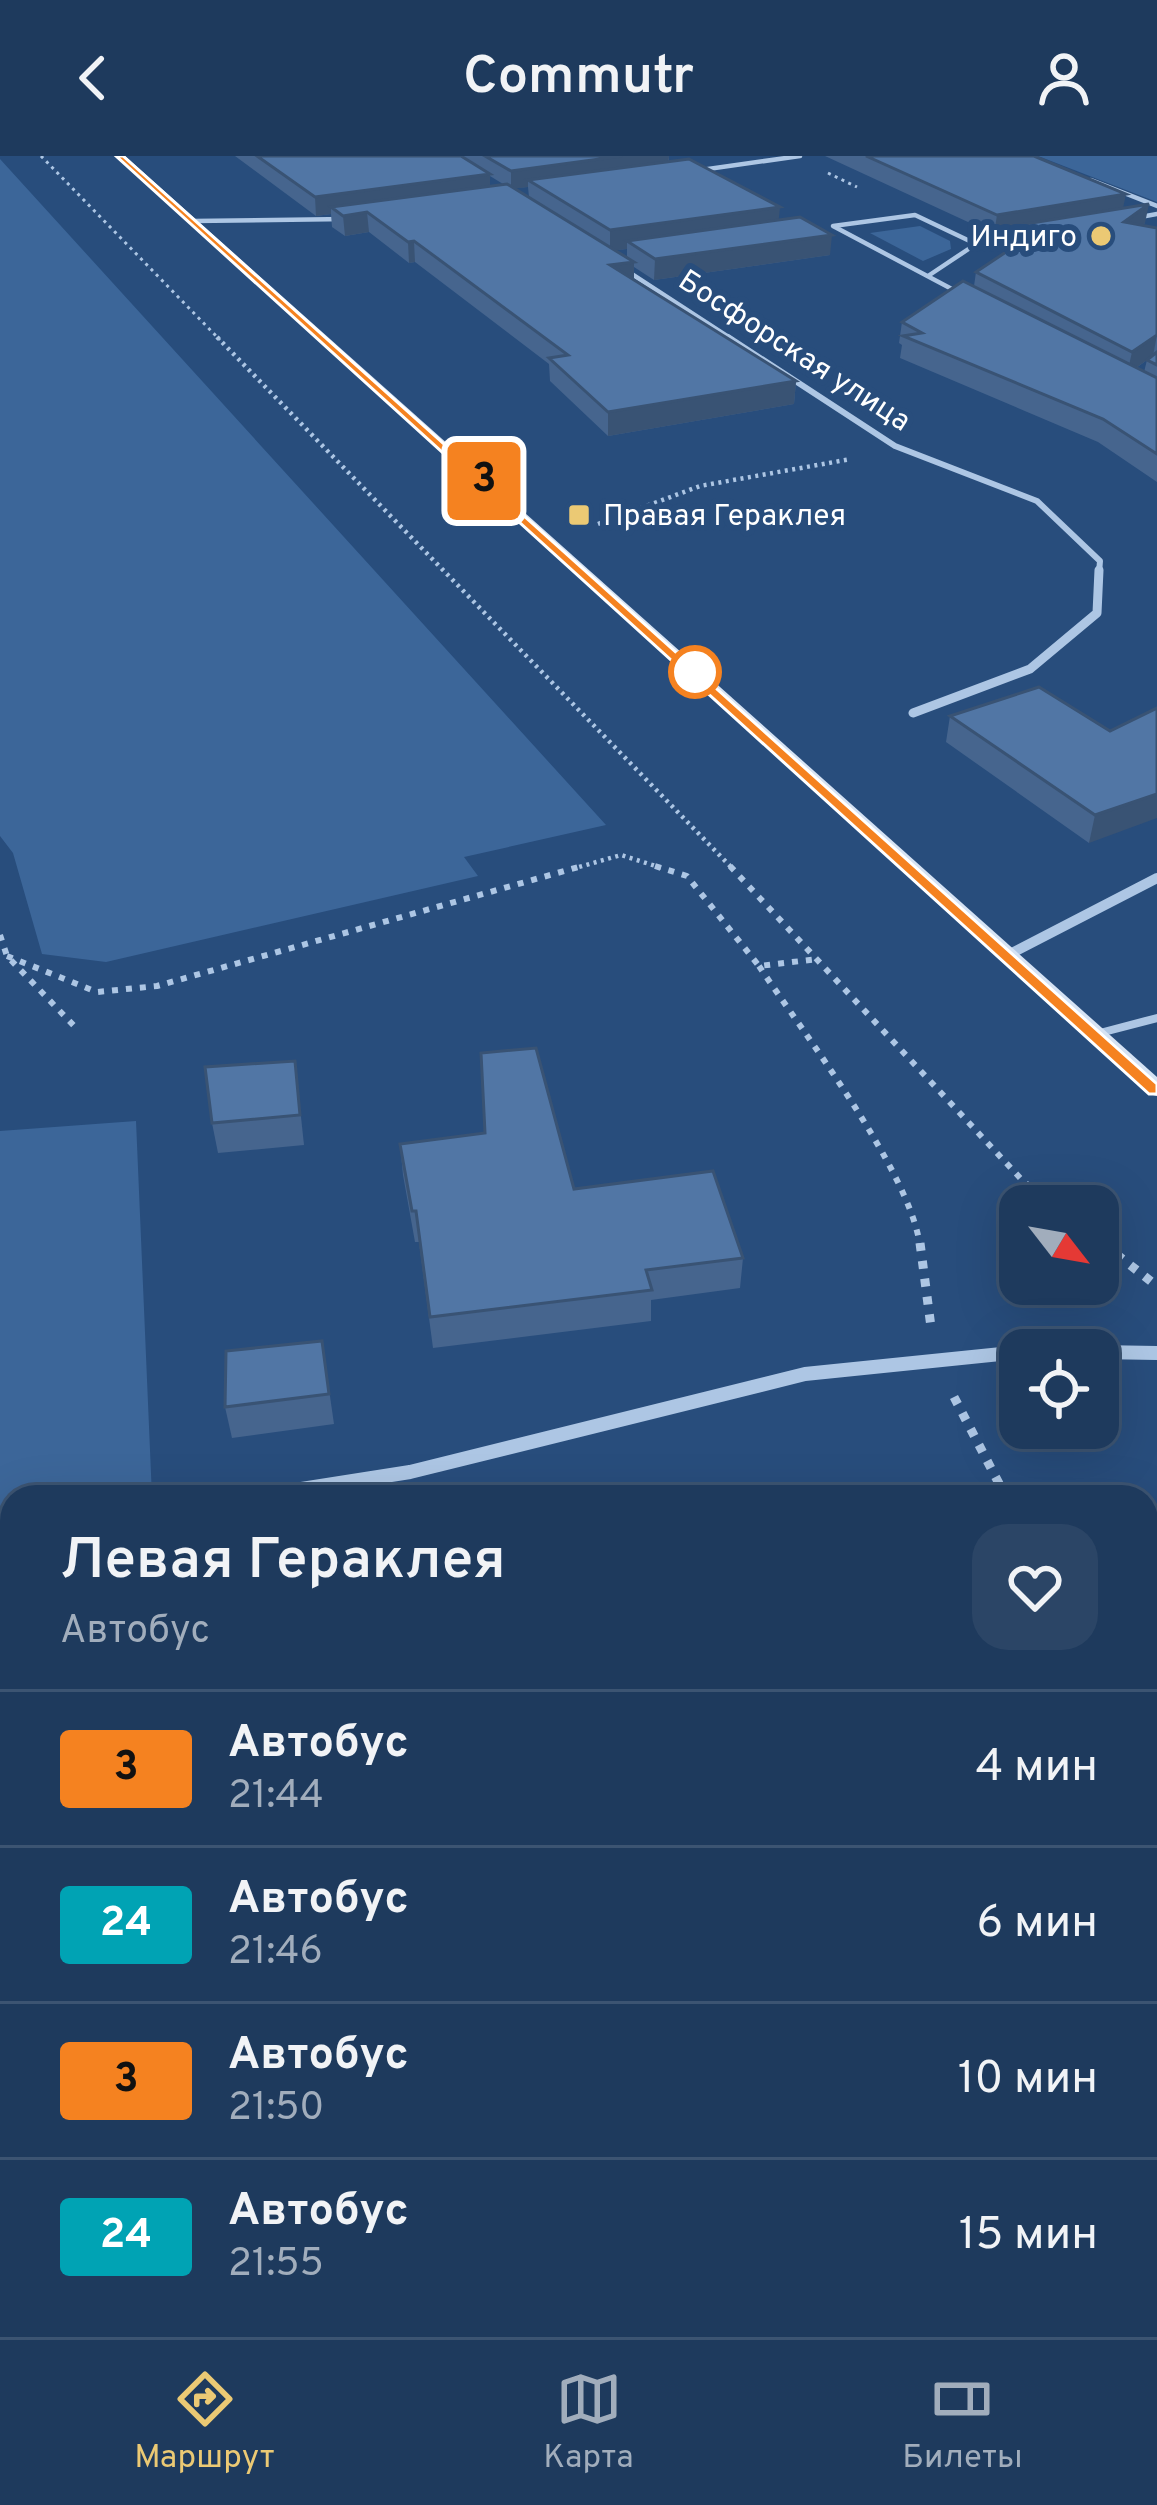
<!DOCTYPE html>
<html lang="ru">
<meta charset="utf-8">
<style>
:root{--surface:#1e3a5d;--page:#2b4566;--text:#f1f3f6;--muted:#a1adbc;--line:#3c5472;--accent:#ebc974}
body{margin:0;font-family:Overpass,sans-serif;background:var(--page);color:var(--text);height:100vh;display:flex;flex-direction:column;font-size:45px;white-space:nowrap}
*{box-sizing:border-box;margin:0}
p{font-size:39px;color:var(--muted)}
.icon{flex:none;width:66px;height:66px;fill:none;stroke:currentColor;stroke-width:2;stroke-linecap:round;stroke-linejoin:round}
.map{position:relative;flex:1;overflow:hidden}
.panel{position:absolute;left:0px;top:1329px;width:1158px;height:852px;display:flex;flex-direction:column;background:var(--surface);border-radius:36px 36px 0 0;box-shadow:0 12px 48px #0002,0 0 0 3px var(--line)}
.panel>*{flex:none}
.badge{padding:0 24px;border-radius:9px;font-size:42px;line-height:78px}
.needle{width:78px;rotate:121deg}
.buttons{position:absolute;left:999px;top:1029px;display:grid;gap:24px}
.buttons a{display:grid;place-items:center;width:120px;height:120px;border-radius:24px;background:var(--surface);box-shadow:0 12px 48px #0002,0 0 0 3px var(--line);font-size:60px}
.map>.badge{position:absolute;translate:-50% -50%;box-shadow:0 0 0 6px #fff}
.round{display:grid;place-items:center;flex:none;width:126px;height:126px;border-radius:36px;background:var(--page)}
.summary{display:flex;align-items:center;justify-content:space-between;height:204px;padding:0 60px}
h1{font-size:57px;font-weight:600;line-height:90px}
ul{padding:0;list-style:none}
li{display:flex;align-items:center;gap:36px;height:156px;padding:0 60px;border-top:3px solid var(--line)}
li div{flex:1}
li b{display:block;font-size:45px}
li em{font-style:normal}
li .badge{min-width:132px;font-weight:700;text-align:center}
header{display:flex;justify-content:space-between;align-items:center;height:156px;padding:0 60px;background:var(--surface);font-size:54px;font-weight:600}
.tabs{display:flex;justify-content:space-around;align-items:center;height:168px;border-top:3px solid var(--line);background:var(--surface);font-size:33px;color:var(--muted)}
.tabs a{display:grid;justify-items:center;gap:6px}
.tabs .active{color:var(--accent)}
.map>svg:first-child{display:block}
.green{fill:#3c6699}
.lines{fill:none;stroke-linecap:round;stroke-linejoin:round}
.path-far4{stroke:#adc6e4;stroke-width:3;stroke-dasharray:3 4.5;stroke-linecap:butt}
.path-far3{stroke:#adc6e4;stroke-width:4.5;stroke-dasharray:3 4.5;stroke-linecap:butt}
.path-far2{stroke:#adc6e4;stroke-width:6;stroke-dasharray:6 8;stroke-linecap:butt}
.path-far1{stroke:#adc6e4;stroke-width:9;stroke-dasharray:8 10;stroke-linecap:butt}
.path{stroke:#adc6e4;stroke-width:10;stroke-dasharray:9 14;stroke-linecap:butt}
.lane-far1{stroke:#adc6e4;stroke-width:4.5}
.lane{stroke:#adc6e4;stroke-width:8}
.street-far4{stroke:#adc6e4;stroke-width:4.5}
.street-far3{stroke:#adc6e4;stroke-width:6}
.street-far2{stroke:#adc6e4;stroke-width:9}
.street-far1{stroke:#adc6e4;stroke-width:10}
.street{stroke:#adc6e4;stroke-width:14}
.secondary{fill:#d6e3f4;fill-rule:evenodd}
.wall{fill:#46658e;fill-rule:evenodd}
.shaded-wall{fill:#395374}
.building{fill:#5176a5;stroke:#395374;stroke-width:3}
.line{fill:#f58220;stroke:#fff;stroke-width:3}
.poi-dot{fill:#ebc974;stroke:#284d7c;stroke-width:4.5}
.stop-dot{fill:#fff;stroke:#f58220;stroke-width:6}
.labels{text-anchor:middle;stroke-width:12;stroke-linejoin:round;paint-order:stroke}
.far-poi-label{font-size:30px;fill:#fff;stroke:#284d7c;text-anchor:end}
.far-street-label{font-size:30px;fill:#fff;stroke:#284d7c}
</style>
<header><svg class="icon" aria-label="back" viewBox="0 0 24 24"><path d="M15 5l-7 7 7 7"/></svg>Commutr<svg class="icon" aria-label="person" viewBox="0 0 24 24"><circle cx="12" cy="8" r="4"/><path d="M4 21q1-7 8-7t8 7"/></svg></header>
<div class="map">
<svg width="1157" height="2181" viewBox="0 0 1157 2181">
<rect width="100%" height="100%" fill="#284d7c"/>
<g class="green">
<polygon points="1038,0 1157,0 1157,46"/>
<polygon points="0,3 606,669 464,701 478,720 106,806 42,798 13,697 0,680"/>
<polygon points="920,70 950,85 951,93 923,105 870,77"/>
<polygon points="136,965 152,1341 12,1341 12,2169 1146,2169 1146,1850 1157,1848 1157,2181 0,2181 0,975"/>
</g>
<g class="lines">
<g class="path-far4">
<polyline points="41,0 220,184"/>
<polyline points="828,17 857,31"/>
</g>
<g class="path-far3">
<polyline points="217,181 733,713"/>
<polyline points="598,368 700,330 851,303"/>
<polyline points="572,713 621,699 665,713"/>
</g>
<g class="path-far2">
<polyline points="655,710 687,720 759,810 818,803"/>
<polyline points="730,710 1023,1025 1054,1050"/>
<polyline points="0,779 7,800 78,874"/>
<polyline points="7,800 97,836 157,830 582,710"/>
<path d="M759,810C804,878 910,1015 920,1090"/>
<polyline points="1098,1084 1106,1090"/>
</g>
<g class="path-far1">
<polyline points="920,1087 931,1171"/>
<polyline points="1102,1087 1157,1130"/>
<polyline points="954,1241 1006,1341"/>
</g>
<g class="path">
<polyline points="1146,1756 1157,1754"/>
<polyline points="1146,1809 1157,1832"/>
<polyline points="375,2169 375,2181"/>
</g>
<g class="lane-far1">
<polyline points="1135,62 1157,58"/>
<polyline points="976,88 1024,80"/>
</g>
<polyline class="lane" points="1096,878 1157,862"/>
<g class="street-far4">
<polyline points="694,15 800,0"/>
<polyline points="1091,24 1157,50"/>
<polyline points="193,65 347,63"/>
<polyline points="624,113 733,184"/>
<polyline points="928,120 976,88 915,59 833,70 965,140"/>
</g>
<polyline class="street-far3" points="728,181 895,290 1037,345 1100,405 1099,417"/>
<polyline class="street-far2" points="913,557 1030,513 1097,457 1099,414"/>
<polyline class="street-far1" points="1008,799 1157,722"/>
<g class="street">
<polyline points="1098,1196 1157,1197"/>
<polyline points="257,1340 410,1316 805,1218 1020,1196"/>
</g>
<polygon class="secondary" points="115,0 125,0 1157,921 1157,940 1149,938"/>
</g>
<g class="wall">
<path d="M235,0H669V6L779,64L830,99L654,124L634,111V124L796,225L794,248L608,280L550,225L549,208L415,106L409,107L369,76L345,80L332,71L331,58L316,60ZM490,20L503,28L490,30ZM528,31L529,41L515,32ZM627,93V101L615,94Z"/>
<path d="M825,0H1034L1123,52L1145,67L1142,69L1157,72V326L1098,286L900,202L902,189L899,187L902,166L974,130L976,116L1016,88L1018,74L994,78ZM1147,204L1144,216L1136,212Z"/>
<polygon points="1157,552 1089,687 946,586 950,560 1110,575"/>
<polygon points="295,905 304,989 218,997 212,967"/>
<polygon points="400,988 574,1033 743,1102 740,1132 651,1144 651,1165 433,1192 419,1086 415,1086 403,1019"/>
<polygon points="322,1185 334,1268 232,1282 225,1251"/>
</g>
<g class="shaded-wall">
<polygon points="622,0 669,0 668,11 528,24 528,31 511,33 511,15"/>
<polygon points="490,18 490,36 331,51 331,58 316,60 315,41"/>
<polygon points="1126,38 1122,57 1019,69 1018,74 994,78 997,59"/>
<polygon points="1149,48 1145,67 1120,86 1124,66"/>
<polygon points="780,51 778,71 627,85 627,93 610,95 610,74"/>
<polygon points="367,56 369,76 345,80 343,60"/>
<polygon points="832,79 830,99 654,124 655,103"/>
<polygon points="414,85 415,106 409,107 408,86"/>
<polygon points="634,106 634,127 610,109"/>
<polygon points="1157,179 1153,200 1127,218 1132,196"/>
<polygon points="796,225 794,248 608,280 608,256"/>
<polygon points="1157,638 1157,662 1089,687 1095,659"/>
</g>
<g class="building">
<polygon points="257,0 461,0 490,18 315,41"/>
<polygon points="485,0 622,0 511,15"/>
<polygon points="866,0 1034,0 1126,38 997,59"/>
<polygon points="689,3 780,51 610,74 528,24"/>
<polygon points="507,28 634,106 610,109 796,225 608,256 549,202 568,199 414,85 408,86 367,56 343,60 331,51"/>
<polygon points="1149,48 1124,66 1157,72 1157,179 1132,196 976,116 1036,76 1019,69"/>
<polygon points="800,61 832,79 655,103 627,85"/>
<polygon points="963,125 1157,222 1157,298 1103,263 903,180 922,177 902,166"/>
<polygon points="1157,196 1157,209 1147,204"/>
<polygon points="1039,531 1110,575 1157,552 1157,638 1095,659 950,560"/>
<polygon points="536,892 574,1033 713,1015 743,1102 646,1114 652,1134 430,1161 416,1055 412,1055 400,988 485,977 481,897"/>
<polygon points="295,905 300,959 212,967 205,911"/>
<polygon points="322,1185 329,1238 225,1251 226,1195"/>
</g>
<polygon class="line" points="116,0 123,0 1157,928 1157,938 1149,938"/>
<g class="poi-dot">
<circle cx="1101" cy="80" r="12"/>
<rect x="567" y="347" width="24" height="24" rx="6"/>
</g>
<circle class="stop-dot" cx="695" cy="516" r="24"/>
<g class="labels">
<g class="far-poi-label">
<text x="1077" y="90">Индиго</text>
<text x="603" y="369" text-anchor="start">Правая Гераклея</text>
</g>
<g class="far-street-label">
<text transform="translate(795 194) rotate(33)" y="10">Босфорская улица</text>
</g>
</g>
</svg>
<div class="buttons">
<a><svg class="needle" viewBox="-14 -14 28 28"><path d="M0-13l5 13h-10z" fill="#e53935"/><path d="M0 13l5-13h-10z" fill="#a1adbc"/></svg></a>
<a><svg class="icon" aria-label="locate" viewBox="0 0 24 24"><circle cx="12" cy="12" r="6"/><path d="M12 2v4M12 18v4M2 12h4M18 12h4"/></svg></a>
</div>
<b class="badge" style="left:484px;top:325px;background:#f58220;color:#111">3</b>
<section class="panel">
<div class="summary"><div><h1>Левая Гераклея</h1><p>Автобус</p></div><a class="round"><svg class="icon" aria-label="heart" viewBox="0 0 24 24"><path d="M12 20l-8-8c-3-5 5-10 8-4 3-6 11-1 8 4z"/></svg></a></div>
<ul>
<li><span class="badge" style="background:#f58220;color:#111">3</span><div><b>Автобус</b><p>21:44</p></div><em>4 мин</em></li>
<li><span class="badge" style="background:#00a3b4;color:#fff">24</span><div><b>Автобус</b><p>21:46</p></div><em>6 мин</em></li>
<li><span class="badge" style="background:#f58220;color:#111">3</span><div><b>Автобус</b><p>21:50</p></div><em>10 мин</em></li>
<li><span class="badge" style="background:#00a3b4;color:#fff">24</span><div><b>Автобус</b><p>21:55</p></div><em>15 мин</em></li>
</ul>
</section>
</div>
<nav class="tabs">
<a class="active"><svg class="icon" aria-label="directions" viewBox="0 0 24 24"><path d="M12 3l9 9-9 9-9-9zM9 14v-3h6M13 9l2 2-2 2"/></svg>Маршрут</a>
<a><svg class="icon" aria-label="map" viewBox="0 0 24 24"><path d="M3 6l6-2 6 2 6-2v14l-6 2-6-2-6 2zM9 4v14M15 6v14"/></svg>Карта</a>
<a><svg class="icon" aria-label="tickets" viewBox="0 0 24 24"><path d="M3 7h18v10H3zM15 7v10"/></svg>Билеты</a>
</nav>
